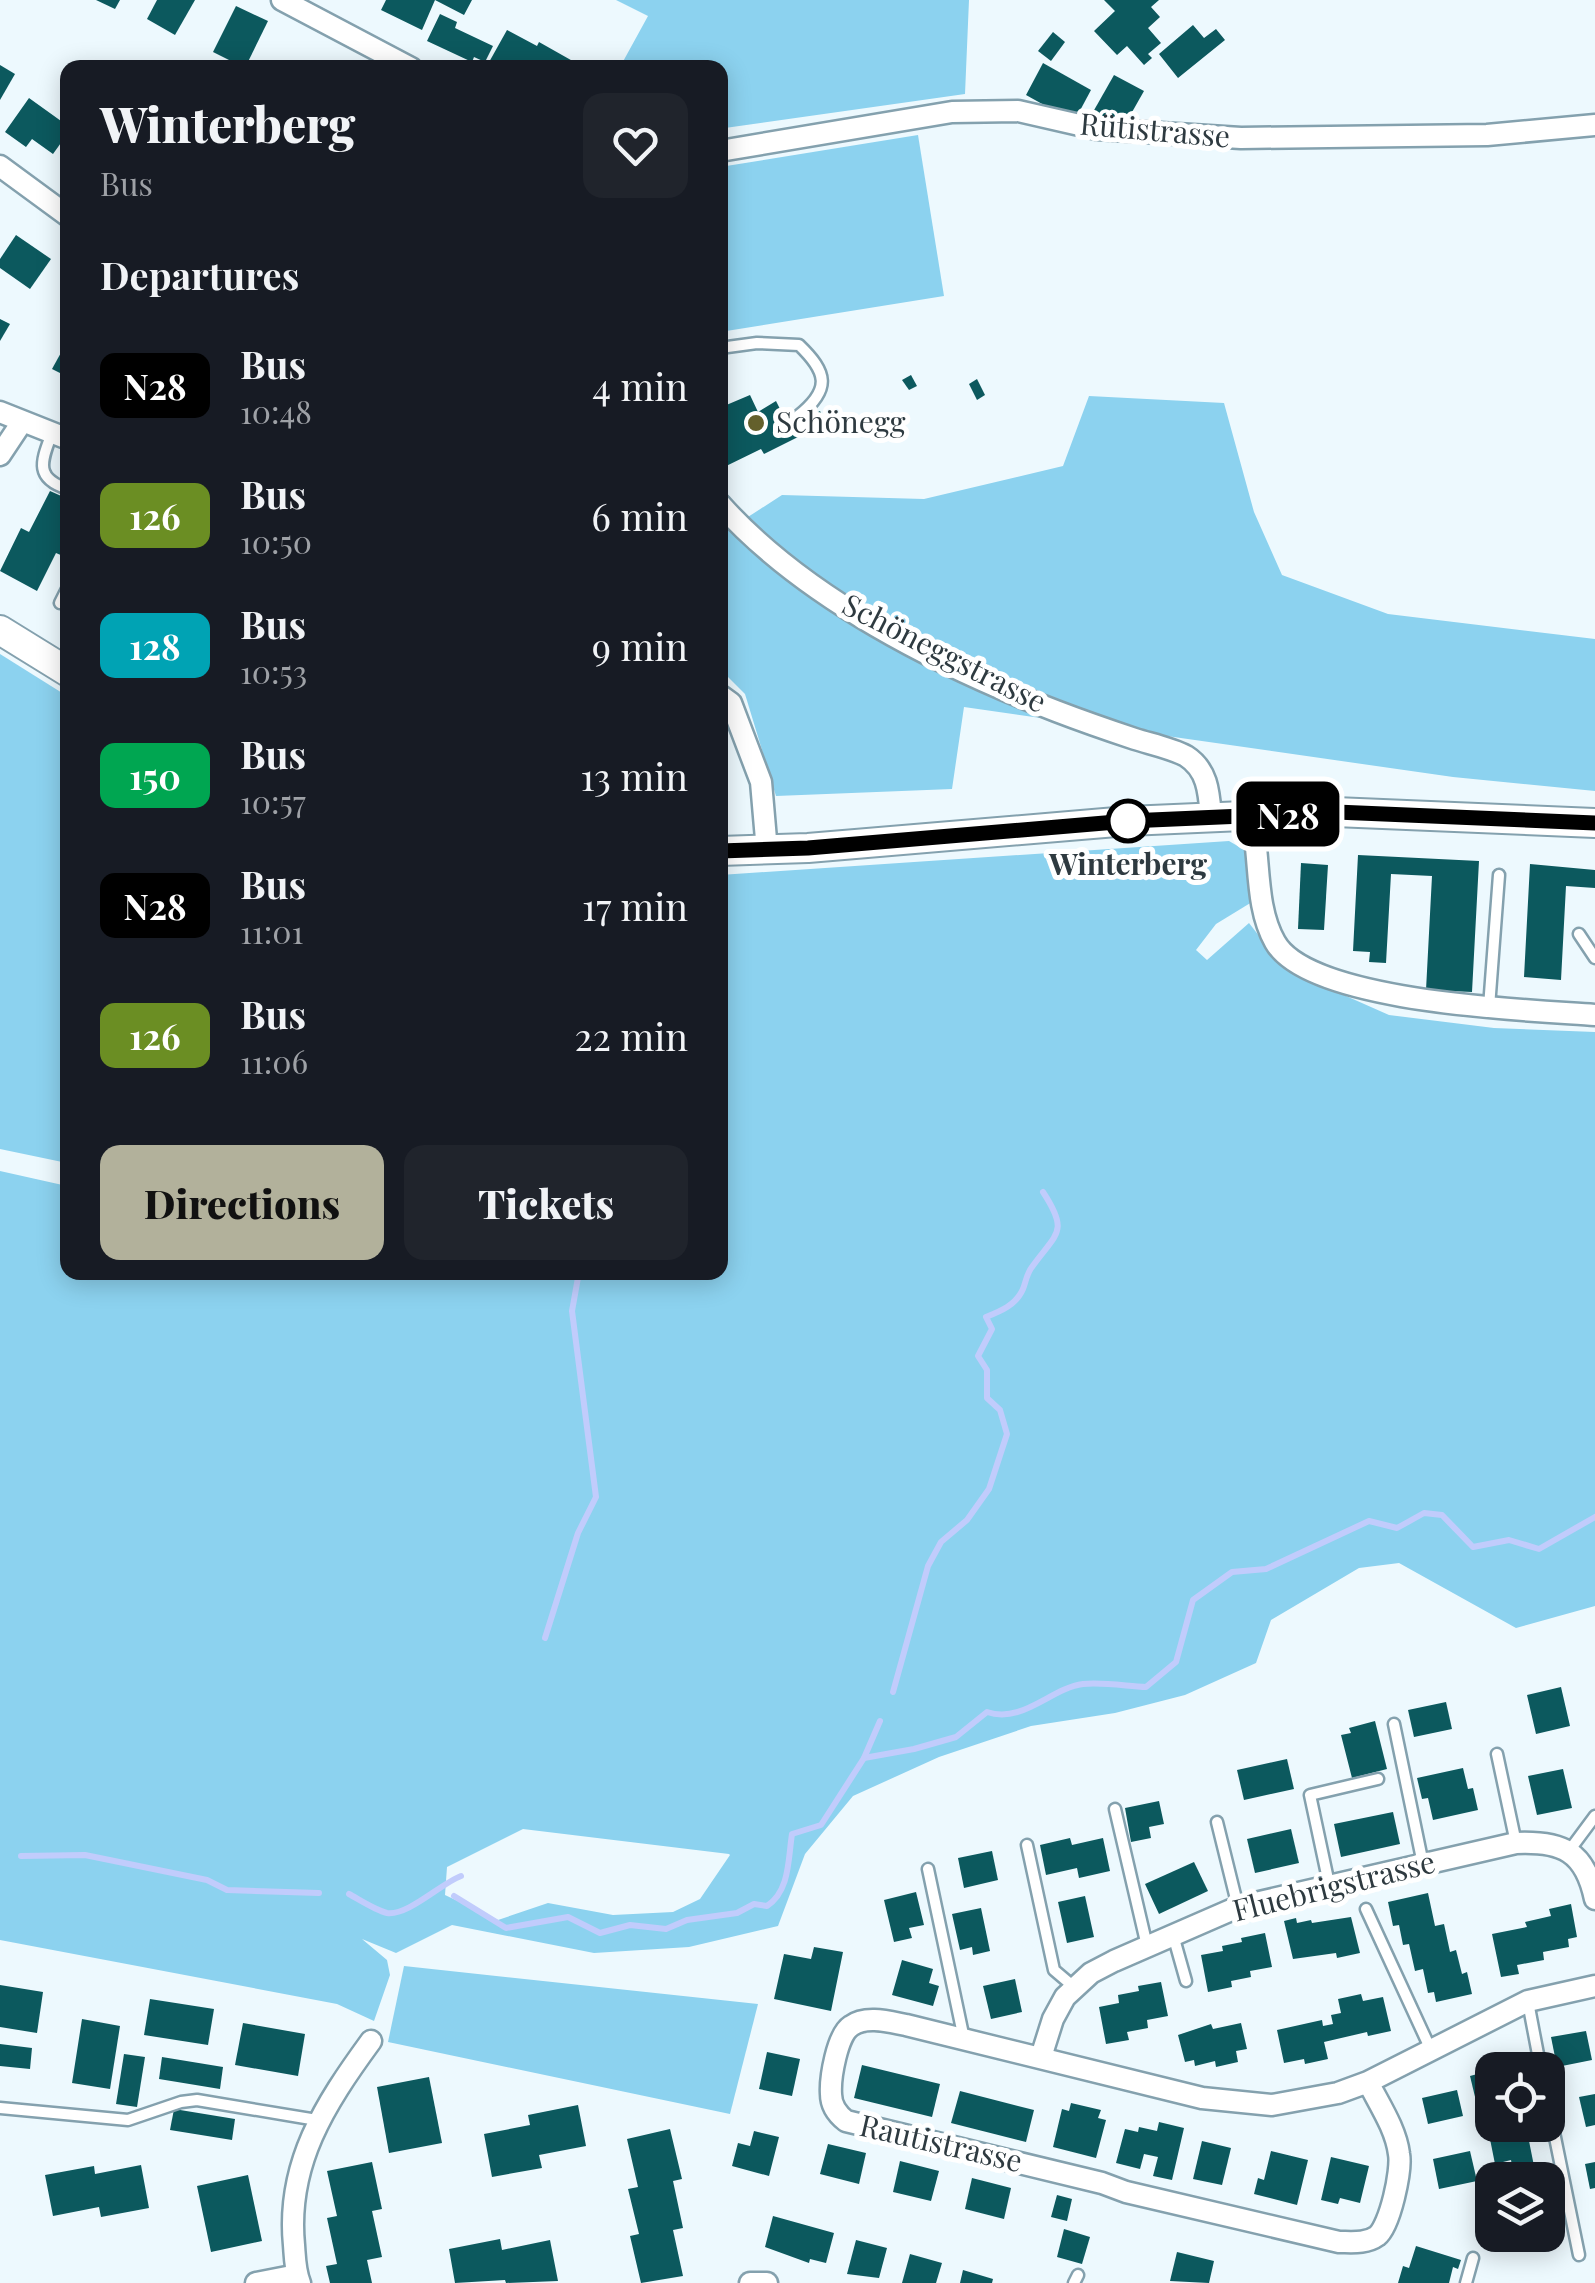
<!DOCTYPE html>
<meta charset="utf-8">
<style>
:root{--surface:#171b24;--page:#20242c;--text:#f1f3f6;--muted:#9ea1a6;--accent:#b2b19b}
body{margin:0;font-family:"Playfair Display",serif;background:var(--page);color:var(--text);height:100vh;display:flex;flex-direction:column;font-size:38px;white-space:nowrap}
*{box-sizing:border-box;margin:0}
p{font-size:32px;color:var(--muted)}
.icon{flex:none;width:55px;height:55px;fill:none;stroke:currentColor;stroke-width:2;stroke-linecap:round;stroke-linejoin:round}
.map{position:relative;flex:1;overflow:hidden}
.drawer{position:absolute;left:60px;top:60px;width:668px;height:1220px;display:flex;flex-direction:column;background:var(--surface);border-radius:20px;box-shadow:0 5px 25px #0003}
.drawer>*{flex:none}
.badge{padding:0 20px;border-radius:15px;font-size:35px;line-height:65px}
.buttons{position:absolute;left:1475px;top:2052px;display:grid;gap:20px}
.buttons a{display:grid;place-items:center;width:90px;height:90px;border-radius:20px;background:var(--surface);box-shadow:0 5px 25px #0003;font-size:50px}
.map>.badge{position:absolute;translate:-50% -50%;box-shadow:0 0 0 5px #fff}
h2{padding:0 40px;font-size:38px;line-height:90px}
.round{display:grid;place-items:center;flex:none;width:105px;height:105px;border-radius:20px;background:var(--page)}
.overview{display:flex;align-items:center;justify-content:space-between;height:170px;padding:0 40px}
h1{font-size:48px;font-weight:800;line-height:75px}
.primary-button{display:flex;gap:20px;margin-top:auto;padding:20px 40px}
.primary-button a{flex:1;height:115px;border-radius:20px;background:var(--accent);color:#111;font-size:40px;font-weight:800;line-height:115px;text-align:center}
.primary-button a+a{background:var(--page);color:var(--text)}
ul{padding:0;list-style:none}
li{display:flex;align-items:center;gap:30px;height:130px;padding:0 40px}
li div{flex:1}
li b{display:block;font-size:38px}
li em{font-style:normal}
li .badge{min-width:110px;font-weight:700;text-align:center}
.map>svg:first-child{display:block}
.green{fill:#8cd2ef;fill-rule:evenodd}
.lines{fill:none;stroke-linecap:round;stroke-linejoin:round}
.stream{stroke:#c1ccfc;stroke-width:6}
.building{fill:#0c595e}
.service-casing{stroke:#84a1ae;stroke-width:15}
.minor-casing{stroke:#84a1ae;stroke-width:25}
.secondary-casing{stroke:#84a1ae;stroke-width:32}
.service{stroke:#fff;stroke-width:10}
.minor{stroke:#fff;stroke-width:20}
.secondary{stroke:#fff;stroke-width:28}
.line-casing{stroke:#fff;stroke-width:22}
.line{stroke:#000;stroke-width:15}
.poi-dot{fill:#64602c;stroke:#fff;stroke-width:4}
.stop-dot{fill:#fff;stroke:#000;stroke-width:5}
.labels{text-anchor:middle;stroke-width:10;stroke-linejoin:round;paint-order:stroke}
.street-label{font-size:30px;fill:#2e3a40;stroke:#fff}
.poi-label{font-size:30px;fill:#2e3a40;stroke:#fff;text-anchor:start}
.stop-label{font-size:30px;font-weight:bold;fill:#2e3a40;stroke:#fff}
</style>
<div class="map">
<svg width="1595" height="2283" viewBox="0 0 1595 2283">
<rect width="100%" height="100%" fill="#edf9fe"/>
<g class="green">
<polygon points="616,0 969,0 965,94 725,128 720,99 720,68 620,67 648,16"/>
<polygon points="918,135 944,296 720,332 720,167"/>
<polygon points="1089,396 1224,403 1254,512 1282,575 1388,614 1595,639 1595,791 1453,777 964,707 952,789 776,796 745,694 720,669 720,535 782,495 924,499 1063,466"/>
<polygon points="0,654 67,696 67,1163 0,1149"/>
<path d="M1229,841L1248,852L1252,902L1216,924L1196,950L1207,960L1249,923L1285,969L1389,1015L1494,1028L1595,1032V1606L1516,1628L1399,1563L1359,1568L1271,1620L1256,1663L1185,1695L1115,1713L1031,1726L939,1757L853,1796L805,1854L778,1926L689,1947L594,1953L452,1925L396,1953L362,1939L387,1960L390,1975L374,2021L337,2004L0,1940V1171L67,1186L68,1272H720V875ZM523,1829L729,1854L730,1855L700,1899L673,1912L613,1915L548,1903L498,1920L445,1895L447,1867Z"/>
<polygon points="404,1966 758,2004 730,2114 388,2042"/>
</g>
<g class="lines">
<g class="stream">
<polyline points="545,1638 578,1533 596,1497 572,1311 579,1272"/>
<path d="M893,1692L928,1566L941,1542L967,1520L989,1489L1007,1434L1000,1410L987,1398V1370L978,1356L992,1329L986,1317C1001,1311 1016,1305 1023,1289C1026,1281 1027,1273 1032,1267C1056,1233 1070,1233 1043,1192"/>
<path d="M864,1758L914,1749L956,1737L987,1712C1023,1724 1051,1688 1083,1684C1103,1682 1126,1686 1146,1687L1176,1662L1193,1600L1232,1572L1266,1569L1369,1521L1397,1528L1424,1513L1442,1515L1473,1547L1509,1540L1539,1549L1595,1517"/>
<polyline points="21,1856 85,1855 207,1880 227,1890 319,1893"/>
<path d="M349,1894C360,1900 375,1910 387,1913C408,1916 440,1884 461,1876"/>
<path d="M454,1896L506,1928L568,1917L600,1933L630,1925L666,1929L687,1920L737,1913L754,1904L767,1906C790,1891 788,1859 792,1834L821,1825L864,1758L880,1721"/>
</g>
</g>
<g class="building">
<polygon points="96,0 120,0 115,9"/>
<polygon points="157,0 195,0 175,35 147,19"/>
<polygon points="386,0 472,0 464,15 435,0 422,30 381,10"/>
<polygon points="1104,0 1159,0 1151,7 1160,17 1148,28 1161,43 1148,54 1152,58 1144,65 1127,46 1117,55 1094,31 1115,11"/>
<polygon points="236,6 268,21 245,68 213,52"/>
<polygon points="440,14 457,22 455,28 493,46 485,62 474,57 472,62 427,41"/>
<polygon points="1193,25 1204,38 1216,29 1225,40 1178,78 1159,54"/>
<polygon points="507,30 537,46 539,42 585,68 494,68 488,64"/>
<polygon points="1053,32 1065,42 1051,61 1038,51"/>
<polygon points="1043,63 1091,90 1076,118 1062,115 1026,95"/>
<polygon points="0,65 15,74 0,100"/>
<polygon points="1114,75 1144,91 1123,128 1093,112"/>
<polygon points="29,98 68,126 68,133 53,154 32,139 26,147 5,132"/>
<polygon points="16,235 51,259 30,289 0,268 0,259"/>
<polygon points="0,319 10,324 0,341"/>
<polygon points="68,340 68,377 52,369"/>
<polygon points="911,375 917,386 909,390 902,380"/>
<polygon points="977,379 985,395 977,400 969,384"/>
<polygon points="750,395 758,412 776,401 786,421 791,418 800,436 764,454 761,449 720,469 720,410 724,406"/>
<polygon points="820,411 828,427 810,435 803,420"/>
<polygon points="50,491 68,499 68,548 63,556 56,553 37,591 0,571 21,528 29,532"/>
<polygon points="1358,855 1479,861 1472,992 1426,990 1432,876 1391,874 1386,963 1369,962 1370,952 1353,951"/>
<polygon points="1301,863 1328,865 1324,930 1298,929"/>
<polygon points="1530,864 1595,870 1595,888 1566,886 1561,980 1524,977"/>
<polygon points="1561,1687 1570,1726 1536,1734 1527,1695"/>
<polygon points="1446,1702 1452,1729 1414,1737 1408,1710"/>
<polygon points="1375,1721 1387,1769 1352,1778 1341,1735 1351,1733 1349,1728"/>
<polygon points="1287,1759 1294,1789 1244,1800 1237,1770"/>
<polygon points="1463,1768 1468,1789 1473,1788 1478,1810 1433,1820 1428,1798 1422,1799 1417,1778"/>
<polygon points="1563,1769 1572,1808 1537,1815 1528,1776"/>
<polygon points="1159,1801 1164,1824 1149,1827 1151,1838 1131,1842 1125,1808"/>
<polygon points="1393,1812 1400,1844 1341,1857 1334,1824"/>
<polygon points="1291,1829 1299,1863 1255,1873 1247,1839"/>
<polygon points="1070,1838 1072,1845 1103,1838 1110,1871 1079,1878 1077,1868 1046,1875 1040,1845"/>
<polygon points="992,1851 998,1880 964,1888 958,1858"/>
<polygon points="1194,1862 1208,1891 1159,1914 1145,1884"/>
<polygon points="916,1892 924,1925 909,1928 912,1938 894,1942 884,1900"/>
<polygon points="1428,1893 1435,1926 1444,1924 1450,1952 1456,1950 1462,1974 1467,1972 1472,1994 1436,2002 1434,1992 1428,1993 1423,1969 1415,1971 1409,1944 1403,1945 1399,1925 1393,1926 1388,1902"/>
<polygon points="1085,1896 1094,1937 1067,1943 1058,1902"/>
<polygon points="1571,1904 1577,1937 1568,1939 1569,1947 1543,1952 1544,1960 1517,1965 1519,1974 1501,1977 1492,1934 1527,1927 1525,1922 1551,1916 1549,1909"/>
<polygon points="981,1908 990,1951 973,1955 972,1947 960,1950 952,1914"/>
<polygon points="1351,1917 1360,1953 1337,1958 1336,1953 1293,1959 1284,1921 1296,1918 1297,1923 1311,1920 1312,1923"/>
<polygon points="1265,1933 1272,1967 1250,1971 1251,1977 1231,1981 1232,1987 1208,1992 1201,1955 1223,1951 1222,1946 1242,1942 1241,1938"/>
<polygon points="814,1947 843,1952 831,2011 774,1999 784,1954 811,1959"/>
<polygon points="902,1960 933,1969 929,1983 939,1986 933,2006 892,1995"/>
<polygon points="1015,1979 1022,2012 991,2019 983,1986"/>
<polygon points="1161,1982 1168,2016 1147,2020 1148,2028 1127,2032 1129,2040 1106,2044 1099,2007 1119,2003 1118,1995 1139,1991 1138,1986"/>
<polygon points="0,1985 43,1992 37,2033 0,2027"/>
<polygon points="1361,1994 1363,2001 1383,1997 1391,2031 1368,2036 1367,2032 1324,2042 1328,2059 1305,2064 1304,2059 1284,2063 1277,2030 1322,2020 1323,2026 1333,2024 1331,2015 1341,2013 1338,1999"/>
<polygon points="150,1999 214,2009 208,2045 144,2035"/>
<polygon points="82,2019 120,2026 110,2089 72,2083"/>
<polygon points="243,2023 305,2034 298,2076 235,2065"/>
<polygon points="1241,2023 1247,2049 1236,2051 1238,2062 1216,2067 1215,2061 1195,2066 1194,2060 1185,2062 1178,2035 1211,2024 1213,2029"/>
<polygon points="1586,2031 1592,2060 1557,2067 1551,2037"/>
<polygon points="0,2044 32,2048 30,2069 0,2066"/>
<polygon points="767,2052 800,2059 792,2096 759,2089"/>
<polygon points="124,2054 145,2057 137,2107 116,2104"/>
<polygon points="162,2057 223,2067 220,2089 159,2079"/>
<polygon points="862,2065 940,2084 932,2117 854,2098"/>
<polygon points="1492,2070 1492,2097 1476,2101 1470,2076"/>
<polygon points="429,2077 442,2143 389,2153 377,2087"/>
<polygon points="1457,2090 1463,2116 1428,2124 1422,2098"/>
<polygon points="960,2091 1034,2110 1026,2142 951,2123"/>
<polygon points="1595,2094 1595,2125 1586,2127 1579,2097"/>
<polygon points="1071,2103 1101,2110 1098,2118 1106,2120 1096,2158 1053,2147 1062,2109 1069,2111"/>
<polygon points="578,2105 586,2146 539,2155 542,2168 492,2177 484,2134 530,2125 528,2115"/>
<polygon points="174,2109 235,2119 232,2140 170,2130"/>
<polygon points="1159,2122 1184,2128 1172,2180 1153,2176 1158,2157 1144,2154 1140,2169 1116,2163 1125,2129 1138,2132 1139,2127 1157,2131"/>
<polygon points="1526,2126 1534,2166 1513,2171 1511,2160 1495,2164 1489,2134"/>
<polygon points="670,2129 682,2179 673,2181 683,2228 673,2230 683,2276 641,2283 630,2236 639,2234 628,2189 638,2187 627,2139"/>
<polygon points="754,2131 779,2137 769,2176 732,2166 738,2143 750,2146"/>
<polygon points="1202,2141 1231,2148 1222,2185 1193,2179"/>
<polygon points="828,2144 866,2153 859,2184 820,2174"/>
<polygon points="1271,2151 1308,2160 1297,2205 1254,2194 1258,2178 1264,2180"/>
<polygon points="1470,2151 1477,2181 1439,2189 1433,2159"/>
<polygon points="1331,2157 1369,2166 1360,2203 1340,2198 1338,2204 1321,2200"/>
<polygon points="900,2161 939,2171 931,2201 893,2192"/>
<polygon points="372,2162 382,2209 372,2211 382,2257 367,2260 372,2283 330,2283 326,2266 337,2264 327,2218 337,2216 327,2171"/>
<polygon points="1595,2162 1595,2188 1590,2189 1585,2164"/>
<polygon points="141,2165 149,2208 101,2217 99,2207 53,2216 45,2175 94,2166 95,2174"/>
<polygon points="248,2175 262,2241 211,2252 197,2186"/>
<polygon points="972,2178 1011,2188 1004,2219 965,2209"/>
<polygon points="1057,2195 1072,2199 1067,2221 1051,2217"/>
<polygon points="773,2216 834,2233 826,2263 810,2259 809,2263 765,2247"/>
<polygon points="1064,2229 1090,2237 1082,2264 1057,2257"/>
<polygon points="1503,2235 1531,2235 1528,2245"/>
<polygon points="500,2239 502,2250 550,2240 558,2281 506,2283 505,2280 455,2283 449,2249"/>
<polygon points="856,2240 887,2248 879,2278 847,2274"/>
<polygon points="1416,2246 1461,2260 1458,2269 1453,2267 1449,2283 1398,2283 1403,2266 1409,2268"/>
<polygon points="1177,2252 1214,2261 1209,2283 1170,2281"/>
<polygon points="910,2254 942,2263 936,2283 902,2283"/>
<polygon points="963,2270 993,2279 992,2283 960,2283"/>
</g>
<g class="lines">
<defs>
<g id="service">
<path d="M720,348L757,343L799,345C827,372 832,389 798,416"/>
<path d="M52,433C42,460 33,478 68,489"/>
<polyline points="60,603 68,587"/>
<polyline points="1579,934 1595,958"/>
<polyline points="1489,1007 1499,875"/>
<polyline points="1394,1724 1423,1864"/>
<polyline points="1497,1754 1516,1843"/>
<polyline points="1115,1809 1147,1946"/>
<polyline points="1217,1822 1238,1907"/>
<polyline points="1027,1845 1054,1970 1074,1987"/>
<polyline points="1569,1851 1595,1816"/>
<polyline points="928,1869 964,2039"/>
<polyline points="1329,1884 1310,1795 1378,1779"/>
<polyline points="1366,1909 1431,2050"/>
<polyline points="1173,1935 1186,1981"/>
<polyline points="1528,2002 1541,2070"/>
<polyline points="1548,2103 1579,2255"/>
<polyline points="0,2108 128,2120 181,2102 197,2100 317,2120"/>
<polyline points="1074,2283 1078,2275"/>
<polyline points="1466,2283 1473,2258"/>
</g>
<g id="minor">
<polyline points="282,0 411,68"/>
<polyline points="720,151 952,112 1018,111 1097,129 1241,138 1487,135 1595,125"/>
<polyline points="0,166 68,216"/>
<polyline points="0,412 68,439"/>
<polyline points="0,455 22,422"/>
<path d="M720,504C804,598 939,666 1056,711C1082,721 1108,730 1135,739C1151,744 1171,748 1186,756C1208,770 1209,793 1211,817"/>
<polyline points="720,695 731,703 761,782 767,851"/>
<path d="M1251,815C1261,856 1254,905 1275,942C1309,1003 1529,1010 1595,1015"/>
<path d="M1041,2057L1053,2019L1065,1997L1091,1973L1114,1961L1238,1907L1516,1843C1562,1841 1585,1851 1595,1899"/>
<path d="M1368,2082C1379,2104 1396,2129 1399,2154C1402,2170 1390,2226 1377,2236C1366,2244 1351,2242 1339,2242L1126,2192L1102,2183L846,2121C837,2114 831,2106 831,2094C830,2078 837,2035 851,2026C866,2015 890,2022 906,2025L1202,2098L1272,2105L1338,2093L1368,2082L1528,2001L1595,1986"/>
<polyline points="256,2283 297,2275"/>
<path d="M300,2283C295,2271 295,2258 294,2245C286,2164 325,2104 371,2041"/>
<polyline points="750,2283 767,2283"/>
</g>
<g id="secondary">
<polyline points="0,630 68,672"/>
<polyline points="720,851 808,848 1128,821 1335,812 1595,823"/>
</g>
</defs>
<use href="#service" class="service-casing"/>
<use href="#minor" class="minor-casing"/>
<use href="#secondary" class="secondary-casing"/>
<use href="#service" class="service"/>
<use href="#minor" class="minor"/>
<use href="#secondary" class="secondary"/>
</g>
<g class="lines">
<defs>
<polyline id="line" points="720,851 808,848 1128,821 1336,812 1595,823"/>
</defs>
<use href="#line" class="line-casing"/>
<use href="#line" class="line"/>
</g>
<circle class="poi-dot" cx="756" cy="423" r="10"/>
<circle class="stop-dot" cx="1128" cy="821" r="20"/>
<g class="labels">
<g class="street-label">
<text transform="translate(1155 131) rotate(5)" y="10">Rütistrasse</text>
<text transform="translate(944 654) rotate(27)" y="10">Schöneggstrasse</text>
<text transform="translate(1334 1887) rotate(-14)" y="10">Fluebrigstrasse</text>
<text transform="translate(941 2144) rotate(13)" y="10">Rautistrasse</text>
</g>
<g class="poi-label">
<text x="776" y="433">Schönegg</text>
</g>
<g class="stop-label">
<text x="1128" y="875">Winterberg</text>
</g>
</g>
</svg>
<div class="buttons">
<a><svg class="icon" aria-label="locate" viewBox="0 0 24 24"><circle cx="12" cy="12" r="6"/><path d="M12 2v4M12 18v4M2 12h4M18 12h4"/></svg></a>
<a><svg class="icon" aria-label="layers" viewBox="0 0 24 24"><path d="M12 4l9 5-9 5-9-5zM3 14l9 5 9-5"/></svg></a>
</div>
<b class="badge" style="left:1288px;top:814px;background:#000;color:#fff">N28</b>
<section class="drawer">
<div class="overview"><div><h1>Winterberg</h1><p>Bus</p></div><a class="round"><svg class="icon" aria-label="heart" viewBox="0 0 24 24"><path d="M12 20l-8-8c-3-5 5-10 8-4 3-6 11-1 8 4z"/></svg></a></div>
<h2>Departures</h2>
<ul>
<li><span class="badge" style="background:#000;color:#fff">N28</span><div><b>Bus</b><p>10:48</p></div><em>4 min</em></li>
<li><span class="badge" style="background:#6b8e23;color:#fff">126</span><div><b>Bus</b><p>10:50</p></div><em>6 min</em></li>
<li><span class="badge" style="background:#00a3b4;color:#fff">128</span><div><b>Bus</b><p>10:53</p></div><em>9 min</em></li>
<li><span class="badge" style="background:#00a651;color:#fff">150</span><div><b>Bus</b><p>10:57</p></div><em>13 min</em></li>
<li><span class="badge" style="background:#000;color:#fff">N28</span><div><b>Bus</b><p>11:01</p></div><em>17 min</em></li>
<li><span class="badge" style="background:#6b8e23;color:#fff">126</span><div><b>Bus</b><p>11:06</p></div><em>22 min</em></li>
</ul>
<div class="primary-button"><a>Directions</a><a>Tickets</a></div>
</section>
</div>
